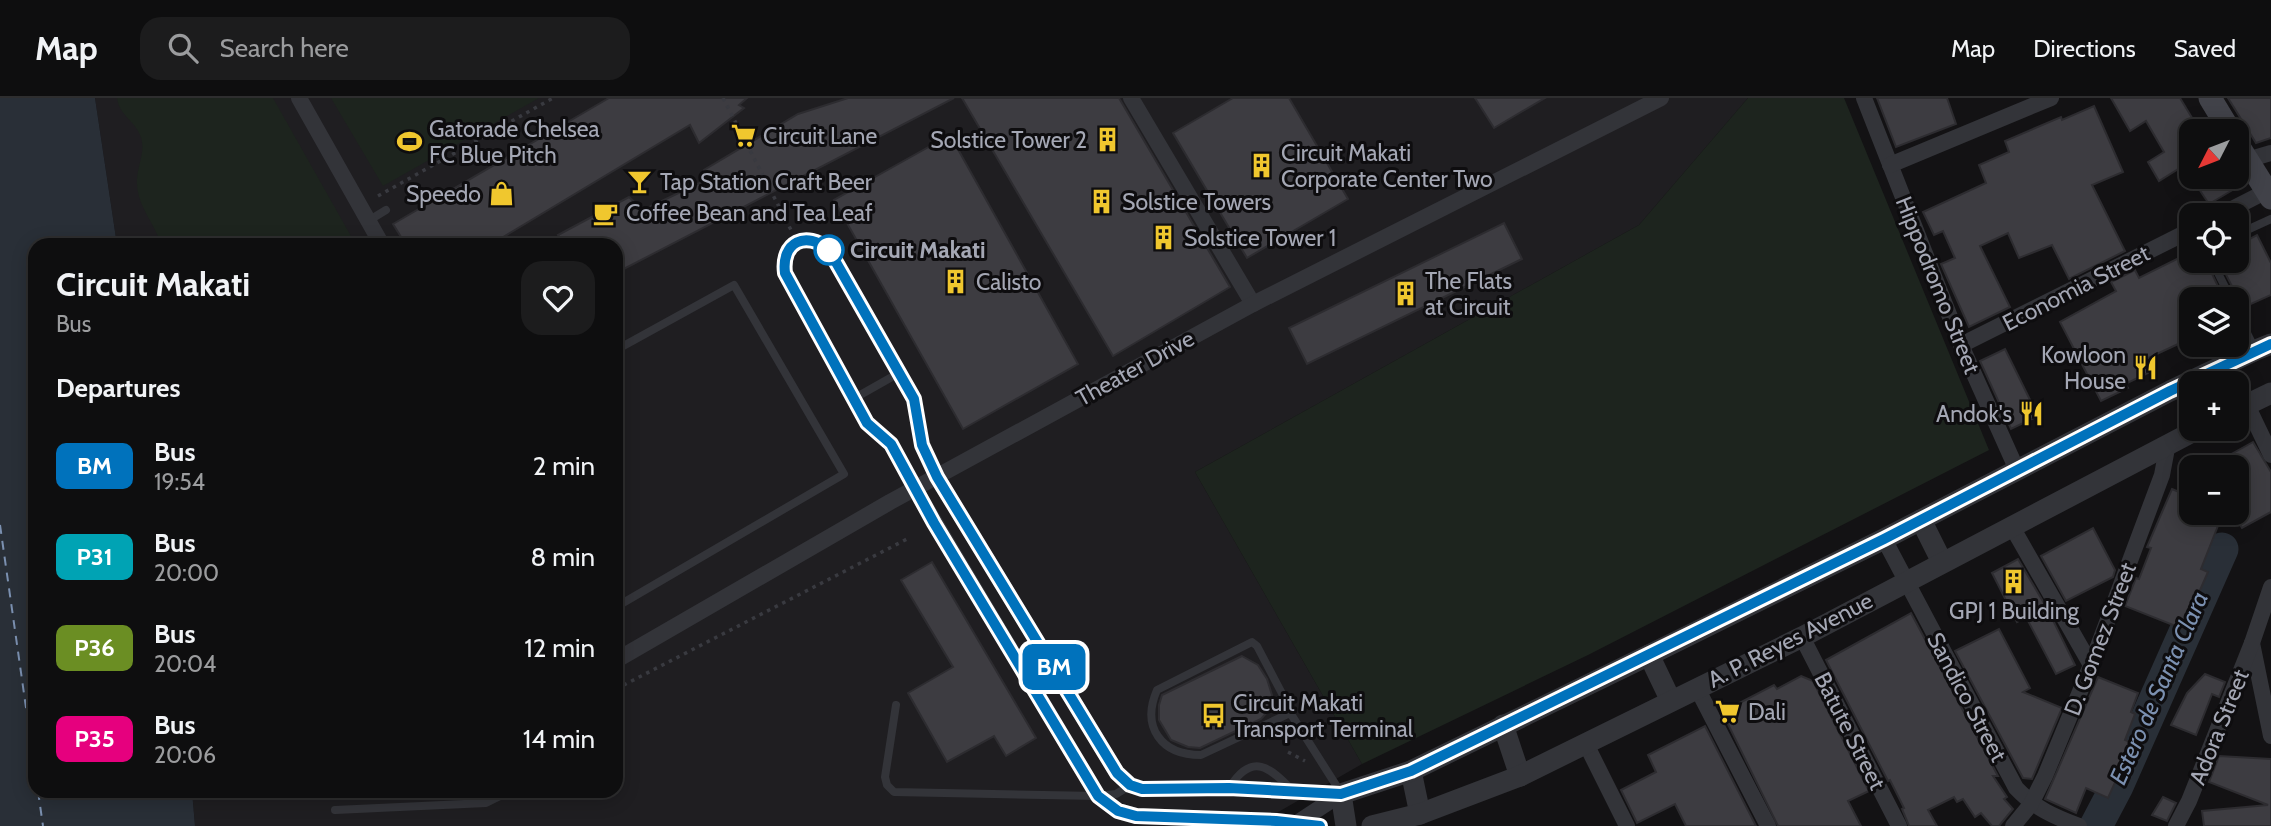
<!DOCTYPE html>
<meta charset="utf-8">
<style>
:root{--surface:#0e0e0f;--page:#1c1c1d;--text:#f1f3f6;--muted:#9b9c9e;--line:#2e2e2f}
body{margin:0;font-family:Cabin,sans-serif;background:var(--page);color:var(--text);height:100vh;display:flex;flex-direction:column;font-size:26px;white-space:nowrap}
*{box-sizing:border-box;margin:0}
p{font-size:23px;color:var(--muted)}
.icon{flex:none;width:38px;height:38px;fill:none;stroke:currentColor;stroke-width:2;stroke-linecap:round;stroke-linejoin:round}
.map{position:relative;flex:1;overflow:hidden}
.side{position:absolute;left:28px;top:140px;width:595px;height:560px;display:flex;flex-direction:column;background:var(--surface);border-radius:21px;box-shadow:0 4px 18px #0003,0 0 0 2px var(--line)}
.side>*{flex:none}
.badge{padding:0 14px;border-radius:10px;font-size:24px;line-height:46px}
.needle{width:46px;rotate:228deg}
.tools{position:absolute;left:2179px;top:21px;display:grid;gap:14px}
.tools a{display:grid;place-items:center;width:70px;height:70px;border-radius:14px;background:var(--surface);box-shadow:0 4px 18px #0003,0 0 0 2px var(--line);font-size:35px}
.map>.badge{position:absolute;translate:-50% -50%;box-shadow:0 0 0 4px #fff}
h2{padding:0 28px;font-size:26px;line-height:63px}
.round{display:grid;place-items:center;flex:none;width:74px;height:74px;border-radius:21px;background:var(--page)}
.overview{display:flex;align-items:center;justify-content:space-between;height:119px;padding:0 28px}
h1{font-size:33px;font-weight:700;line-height:52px}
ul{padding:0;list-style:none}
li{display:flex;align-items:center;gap:21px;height:91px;padding:0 28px}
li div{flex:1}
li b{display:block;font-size:26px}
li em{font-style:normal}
li .badge{min-width:77px;font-weight:700;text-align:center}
header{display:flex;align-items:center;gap:42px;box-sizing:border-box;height:98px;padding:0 35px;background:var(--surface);border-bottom:2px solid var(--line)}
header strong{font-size:33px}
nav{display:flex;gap:38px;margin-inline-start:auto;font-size:24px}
.search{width:490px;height:63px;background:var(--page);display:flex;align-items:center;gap:18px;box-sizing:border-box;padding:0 24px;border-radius:21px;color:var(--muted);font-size:26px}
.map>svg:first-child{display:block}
.built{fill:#1f1e21}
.green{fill:#1d241e}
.water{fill:#292f37}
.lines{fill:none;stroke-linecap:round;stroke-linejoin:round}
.river{stroke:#292f37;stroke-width:33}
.ferry{stroke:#7b90b0;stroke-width:2;stroke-dasharray:9 7;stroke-linecap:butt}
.building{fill:#3d3c41;stroke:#2d2c30;stroke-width:2}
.path{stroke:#393a40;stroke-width:3.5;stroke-dasharray:3.5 5;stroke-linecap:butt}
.service{stroke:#333439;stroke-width:8}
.minor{stroke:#333439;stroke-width:16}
.tertiary{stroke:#333439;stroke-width:21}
.secondary{stroke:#414249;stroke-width:23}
.line-casing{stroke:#fff;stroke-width:16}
.line{stroke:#0072bc;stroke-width:10}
.stop-dot{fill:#fff;stroke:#0072bc;stroke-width:3.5}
.labels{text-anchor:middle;stroke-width:6;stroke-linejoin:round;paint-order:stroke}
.poi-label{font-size:23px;fill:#a4a7b4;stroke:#0e0d0f;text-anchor:start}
.stop-label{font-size:23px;font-weight:bold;fill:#a4a7b4;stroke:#0e0d0f;text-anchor:start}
.street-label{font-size:23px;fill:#a4a7b4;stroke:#0e0d0f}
.water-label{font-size:24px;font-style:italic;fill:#7b90b0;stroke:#0e0d0f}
</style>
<header>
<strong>Map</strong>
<div class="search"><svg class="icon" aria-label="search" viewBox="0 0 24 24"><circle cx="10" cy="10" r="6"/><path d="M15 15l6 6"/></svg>Search here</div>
<nav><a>Map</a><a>Directions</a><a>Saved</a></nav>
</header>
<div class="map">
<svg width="2271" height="728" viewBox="0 0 2271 728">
<rect width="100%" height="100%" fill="#131214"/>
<polygon class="built" points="95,0 1748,0 1639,127 1195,374 1362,666 1254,728 195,728 192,693 616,693 616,147 117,147"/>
<g class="green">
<path d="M117,0H273L356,147H161C155,125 138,110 137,86C136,68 147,54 140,37C134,22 119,17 117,0Z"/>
<polygon points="331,0 539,0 383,88"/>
<polygon points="1748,0 1844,0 1989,352 1588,557 1362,666 1195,374 1639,127"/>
</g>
<polygon class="water" points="0,0 95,0 117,147 35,147 35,693 192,693 195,728 0,728"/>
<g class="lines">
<polyline class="river" points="2096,728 2117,688 2222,451"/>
<g class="ferry">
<polyline points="0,427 35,673"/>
<polyline points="38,693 43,728"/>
</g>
</g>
<g class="building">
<polygon points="609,0 747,0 739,7 744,10 699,45 690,27 490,147 406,147 393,126"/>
<polygon points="848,0 954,0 616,175 616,147 564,147 558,137 629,99 643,112 708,81 704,72 798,16"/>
<polygon points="962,0 1119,0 1230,189 1113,258"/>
<polygon points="1233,0 1289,0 1348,101 1247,160 1173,35"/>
<polygon points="1475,0 1545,0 1494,30"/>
<polygon points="1877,0 1947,0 1956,26 1896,49"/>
<polygon points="2111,0 2180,0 2200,33 2191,33 2191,63 2159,83 2148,64 2164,54 2146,23 2130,33"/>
<polygon points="2228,0 2271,0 2271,40 2256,45"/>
<polygon points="2094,8 2123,74 2092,87 2125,153 2069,181 2052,147 2019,160 2008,135 1980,148 2010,209 1969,229 1941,166 1955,160 1943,133 1934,137 1923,114 1986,85 1979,67 2009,54 2005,43 2061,19 2062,22"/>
<polygon points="950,37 1078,266 963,331 834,102"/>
<polygon points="2191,79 2230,79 2236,90 2209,106"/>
<polygon points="1504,125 1522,161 1307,266 1289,230"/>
<polygon points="2257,137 2271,165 2271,197 2242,210 2236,207 2237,198 2219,163 2236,163 2236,148"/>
<polygon points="2191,154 2191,163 2206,163 2224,201 2191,201 2191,240 2146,261 2152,273 2125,286 2128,290 2101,303 2060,224 2116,193 2111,184 2135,172 2139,180"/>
<polygon points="2005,251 2038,318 2011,331 1980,263"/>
<polygon points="2253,344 2271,374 2271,414 2242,430 2236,420 2236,369 2208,369"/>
<polygon points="2172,391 2191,399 2191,415 2223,415 2201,471 2208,474 2183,531 2125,508 2136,480 2139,481 2151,450 2147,449"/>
<polygon points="2093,430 2115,472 2113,479 2066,503 2041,458"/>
<polygon points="2018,461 2048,512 2075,567 2056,576 2026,519 2017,524 1992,475"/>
<polygon points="932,464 1036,640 1006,658 994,638 947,664 908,595 953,569 901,482"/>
<polygon points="1911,515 1998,678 1993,678 2007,699 2004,701 2013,711 1999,728 1992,728 1981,715 1975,719 1963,701 1957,704 1954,699 1928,712 1937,728 1909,728 1902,711 1904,710 1890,682 1888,683 1826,562"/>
<polygon points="1999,531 2030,590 2023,594 2062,610 2032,681 2023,680 1955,553"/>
<polygon points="1242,558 1258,567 1267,581 1272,597 1270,611 1261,621 1200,650 1188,649 1171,642 1159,622 1159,607 1162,597"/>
<polygon points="2205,576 2225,584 2219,599 2212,596 2196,637 2171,627 2187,595"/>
<polygon points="1801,578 1813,583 1869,693 1848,703 1861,728 1778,728 1722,614 1774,587 1777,591"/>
<polygon points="2098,579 2138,595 2131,614 2135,616 2125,642 2133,645 2108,700 2086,690 2076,715 2045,701"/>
<polygon points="1705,628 1756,728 1686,728 1675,706 1637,725 1621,692 1656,674 1648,657"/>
<polygon points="2219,658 2271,661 2271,728 2204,728 2202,713 2268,707 2209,684"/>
<polygon points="2163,699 2176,705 2167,723 2152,717"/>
</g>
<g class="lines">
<g class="path">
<polyline points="723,0 791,132"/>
<polyline points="378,98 553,0"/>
<polyline points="616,591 909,440"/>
<polyline points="1288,654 1305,663"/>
</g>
<g class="service">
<polyline points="368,123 386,112"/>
<polyline points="2236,137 2271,121"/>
<polyline points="2212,163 2231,201"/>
<polyline points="2236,213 2255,251"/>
<polyline points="616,252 734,187 844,376 616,509"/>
<polyline points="853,301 899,275"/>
<path d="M915,391L891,346L867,325L785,175C781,144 806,131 829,152L914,301L922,347L937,379"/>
<polyline points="896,607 885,679 887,687 894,694 1098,698 1116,696 1131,687"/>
<path d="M1289,613L1286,617L1201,657C1161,657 1141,629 1157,592L1252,544L1257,548L1287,605L1289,613L1341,695"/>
<path d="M1230,689C1252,654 1270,669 1293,693"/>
<polyline points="335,712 486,705 510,693"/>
</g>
<g class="minor">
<polyline points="299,0 382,147"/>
<polyline points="1131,0 1253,206"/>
<polyline points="1864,0 1961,247 2017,372"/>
<polyline points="2247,62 2271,55"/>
<polyline points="1890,67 2051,0"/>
<polyline points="2220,117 2267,93"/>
<polyline points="1961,247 2191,132"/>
<polyline points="2247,307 2271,357"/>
<polyline points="937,379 1117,675 1131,687 1142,691 1229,690 1341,696"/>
<polyline points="915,391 1098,698 1118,713 1136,718 1276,723 1320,728"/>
<polyline points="2011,427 2091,567"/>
<path d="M1884,441L2016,690C2036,711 2053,718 2079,728"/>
<polyline points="1802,539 1899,728"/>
<polyline points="2252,545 2271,638"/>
<polyline points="616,553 620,560 890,404 1253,206 1661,0"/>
<polyline points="1697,590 1768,728"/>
<polyline points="1586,646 1627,728"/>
<polyline points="1294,727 1341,696"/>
<polyline points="2013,728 2031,706 2045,678 2091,567 2162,377 2168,345"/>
<polyline points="2176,728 2189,703 2252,545 2271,489"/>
</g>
<g class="tertiary">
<polyline points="2236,312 2271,295"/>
<polyline points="1921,422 1942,464"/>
<polyline points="1649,557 1671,603"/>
<polyline points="1503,627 1520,678"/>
<polyline points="1411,673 1420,716"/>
<polyline points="1346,728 1341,696 1411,673 1649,557 1884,441 2170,293 2256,252 2271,246"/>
<polyline points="1372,728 1420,716 1520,678 1802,539 2198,331"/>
</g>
<g class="secondary">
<polyline points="2210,0 2230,33"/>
<polyline points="2236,44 2271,100"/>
</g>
</g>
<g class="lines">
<defs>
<path id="line" d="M1320,728L1276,723L1136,718L1118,713L1098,698L934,425L891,346L867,325L785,175C781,144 806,132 829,152L914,301L922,347L937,379L1117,675L1130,687L1142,691L1229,690L1341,696L1411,673L1884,441L2170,293L2271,246"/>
</defs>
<use href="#line" class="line-casing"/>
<use href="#line" class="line"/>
</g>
<defs>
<symbol id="supermarket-bare" viewBox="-9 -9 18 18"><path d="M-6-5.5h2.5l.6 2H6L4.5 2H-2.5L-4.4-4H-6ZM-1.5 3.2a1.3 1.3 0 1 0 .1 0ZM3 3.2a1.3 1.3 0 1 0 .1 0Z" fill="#f0c72e" stroke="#0e0d0f" stroke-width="2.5" paint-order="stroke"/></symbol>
<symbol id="building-bare" viewBox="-9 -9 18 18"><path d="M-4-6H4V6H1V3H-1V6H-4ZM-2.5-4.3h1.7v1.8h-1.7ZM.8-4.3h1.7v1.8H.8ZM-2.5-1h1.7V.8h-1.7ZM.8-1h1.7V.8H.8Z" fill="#f0c72e" stroke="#0e0d0f" stroke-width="2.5" paint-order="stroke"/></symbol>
<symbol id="stadium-bare" viewBox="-9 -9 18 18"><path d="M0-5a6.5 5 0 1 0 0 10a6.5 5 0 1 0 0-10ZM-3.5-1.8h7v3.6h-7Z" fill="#f0c72e" stroke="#0e0d0f" stroke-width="2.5" paint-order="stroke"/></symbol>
<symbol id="bar-bare" viewBox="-9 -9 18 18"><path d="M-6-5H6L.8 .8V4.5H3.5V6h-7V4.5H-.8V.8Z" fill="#f0c72e" stroke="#0e0d0f" stroke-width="2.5" paint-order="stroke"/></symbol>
<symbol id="shop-bare" viewBox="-9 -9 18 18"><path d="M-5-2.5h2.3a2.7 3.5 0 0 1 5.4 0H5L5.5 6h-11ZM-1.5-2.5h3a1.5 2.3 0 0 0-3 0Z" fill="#f0c72e" stroke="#0e0d0f" stroke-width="2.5" paint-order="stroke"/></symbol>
<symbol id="cafe-bare" viewBox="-9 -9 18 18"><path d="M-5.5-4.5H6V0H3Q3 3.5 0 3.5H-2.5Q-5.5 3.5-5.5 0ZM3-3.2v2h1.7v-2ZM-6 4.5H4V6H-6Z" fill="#f0c72e" stroke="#0e0d0f" stroke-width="2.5" paint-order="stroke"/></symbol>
<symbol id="restaurant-bare" viewBox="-9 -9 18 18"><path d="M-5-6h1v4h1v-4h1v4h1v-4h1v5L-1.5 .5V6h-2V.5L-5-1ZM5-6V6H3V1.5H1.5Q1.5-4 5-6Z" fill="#f0c72e" stroke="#0e0d0f" stroke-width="2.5" paint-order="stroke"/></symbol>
<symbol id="bus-bare" viewBox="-9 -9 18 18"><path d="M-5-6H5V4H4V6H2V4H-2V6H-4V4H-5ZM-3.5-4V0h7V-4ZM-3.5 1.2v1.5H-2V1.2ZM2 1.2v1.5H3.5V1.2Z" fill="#f0c72e" stroke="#0e0d0f" stroke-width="2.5" paint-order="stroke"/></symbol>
</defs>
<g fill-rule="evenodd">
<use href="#supermarket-bare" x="726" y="20" width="35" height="35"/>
<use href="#building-bare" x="1090" y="24" width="35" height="35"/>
<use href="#stadium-bare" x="392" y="26" width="35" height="35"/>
<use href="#building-bare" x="1244" y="50" width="35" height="35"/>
<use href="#bar-bare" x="622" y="66" width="35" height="35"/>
<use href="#shop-bare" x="484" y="78" width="35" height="35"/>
<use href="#building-bare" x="1084" y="86" width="35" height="35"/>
<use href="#cafe-bare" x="588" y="98" width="35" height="35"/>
<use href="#building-bare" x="1146" y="122" width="35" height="35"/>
<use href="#building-bare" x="938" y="166" width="35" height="35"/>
<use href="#building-bare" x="1388" y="178" width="35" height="35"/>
<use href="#restaurant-bare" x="2128" y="252" width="35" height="35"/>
<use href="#restaurant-bare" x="2014" y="298" width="35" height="35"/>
<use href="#building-bare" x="1996" y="466" width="35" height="35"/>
<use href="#supermarket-bare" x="1710" y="596" width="35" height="35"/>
<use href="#bus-bare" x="1196" y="600" width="35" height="35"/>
</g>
<circle class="stop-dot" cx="829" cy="152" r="14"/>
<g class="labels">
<g class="poi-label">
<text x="429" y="39">Gatorade Chelsea<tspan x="429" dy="26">FC Blue Pitch</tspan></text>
<text x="763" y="46">Circuit Lane</text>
<text x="1087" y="50" text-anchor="end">Solstice Tower 2</text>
<text x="1281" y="63">Circuit Makati<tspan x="1281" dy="26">Corporate Center Two</tspan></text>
<text x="660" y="92">Tap Station Craft Beer</text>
<text x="481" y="104" text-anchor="end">Speedo</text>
<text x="1122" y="112">Solstice Towers</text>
<text x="626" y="123">Coffee Bean and Tea Leaf</text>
<text x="1184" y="148">Solstice Tower 1</text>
<text x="1425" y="191">The Flats<tspan x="1425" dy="26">at Circuit</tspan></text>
<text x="976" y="192">Calisto</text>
<text x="2126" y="265" text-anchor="end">Kowloon<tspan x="2126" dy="26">House</tspan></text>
<text x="2012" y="324" text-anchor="end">Andok's</text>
<text x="2014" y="521" text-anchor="middle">GPJ 1 Building</text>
<text x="1233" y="613">Circuit Makati<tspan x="1233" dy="26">Transport Terminal</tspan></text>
<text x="1748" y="622">Dali</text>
</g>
<g class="stop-label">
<text x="850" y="160">Circuit Makati</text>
</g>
<g class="street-label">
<text transform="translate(1938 187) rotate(68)" y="8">Hippodromo Street</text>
<text transform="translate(2076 190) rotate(-27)" y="8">Economia Street</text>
<text transform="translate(1135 270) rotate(-29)" y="8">Theater Drive</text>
<text transform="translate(2100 541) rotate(-69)" y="8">D. Gomez Street</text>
<text transform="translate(1790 542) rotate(-27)" y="8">A. P. Reyes Avenue</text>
<text transform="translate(1967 599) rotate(62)" y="8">Sandico Street</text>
<text transform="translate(2219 629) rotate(-68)" y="8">Adora Street</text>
<text transform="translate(1850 633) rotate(63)" y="8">Batute Street</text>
</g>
<g class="water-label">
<text transform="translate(2159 590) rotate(-66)" y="8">Estero de Santa Clara</text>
</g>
</g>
</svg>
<div class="tools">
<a><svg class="needle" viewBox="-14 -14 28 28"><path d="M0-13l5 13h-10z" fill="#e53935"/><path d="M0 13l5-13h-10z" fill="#9b9c9e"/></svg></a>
<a><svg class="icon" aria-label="locate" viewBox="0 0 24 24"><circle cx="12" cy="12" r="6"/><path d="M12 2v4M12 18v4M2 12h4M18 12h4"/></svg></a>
<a><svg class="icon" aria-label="layers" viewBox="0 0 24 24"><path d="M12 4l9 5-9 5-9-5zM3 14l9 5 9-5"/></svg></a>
<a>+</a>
<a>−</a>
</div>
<b class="badge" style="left:1054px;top:569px;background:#0072bc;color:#fff">BM</b>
<section class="side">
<div class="overview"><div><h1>Circuit Makati</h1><p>Bus</p></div><a class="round"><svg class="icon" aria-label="heart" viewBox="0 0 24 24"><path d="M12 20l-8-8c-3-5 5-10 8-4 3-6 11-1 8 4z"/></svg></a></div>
<h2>Departures</h2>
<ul>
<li><span class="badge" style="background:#0072bc;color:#fff">BM</span><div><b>Bus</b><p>19:54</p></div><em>2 min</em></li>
<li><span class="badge" style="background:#00a3b4;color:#fff">P31</span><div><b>Bus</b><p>20:00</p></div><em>8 min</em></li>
<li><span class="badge" style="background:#6b8e23;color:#fff">P36</span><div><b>Bus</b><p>20:04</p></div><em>12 min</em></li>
<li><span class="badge" style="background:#e6007e;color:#fff">P35</span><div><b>Bus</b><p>20:06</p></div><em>14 min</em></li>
</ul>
</section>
</div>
